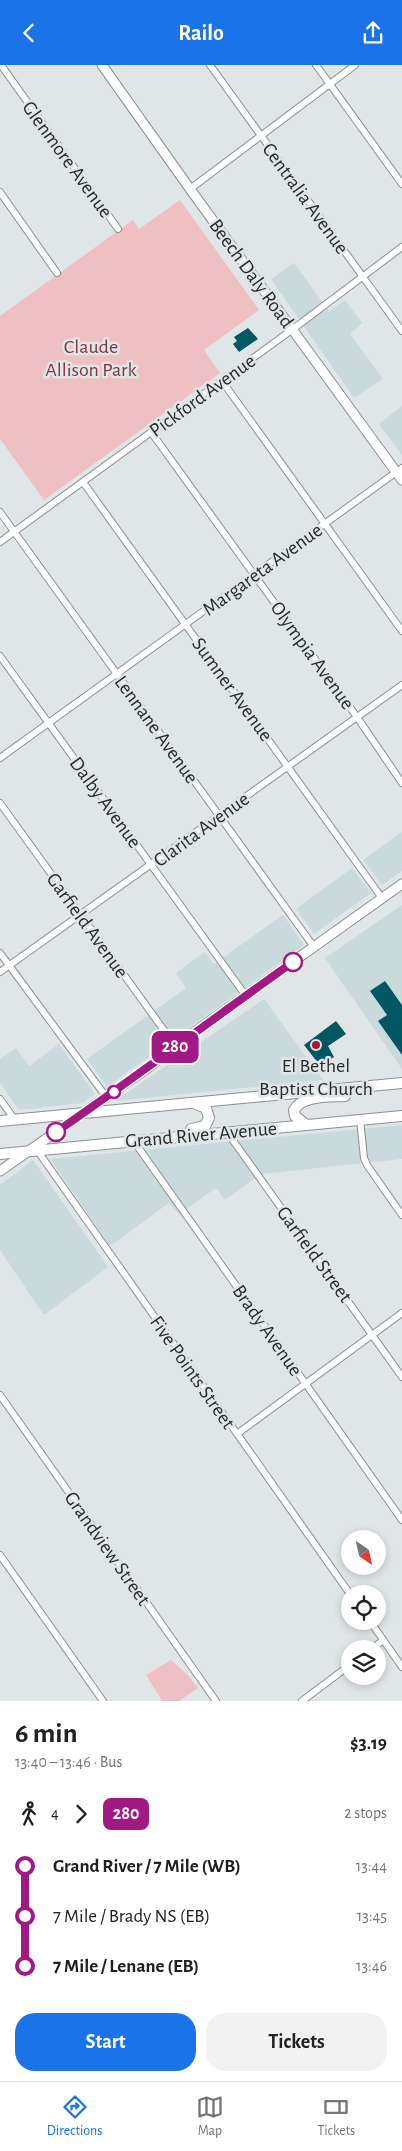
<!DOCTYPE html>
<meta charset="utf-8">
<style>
:root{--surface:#fff;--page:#f2f2f2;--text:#202124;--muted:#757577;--line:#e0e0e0;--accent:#1a73e8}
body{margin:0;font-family:"Alegreya Sans",sans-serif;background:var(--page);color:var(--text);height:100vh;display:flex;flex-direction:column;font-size:19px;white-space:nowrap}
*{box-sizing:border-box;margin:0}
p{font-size:16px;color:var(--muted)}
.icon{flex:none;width:28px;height:28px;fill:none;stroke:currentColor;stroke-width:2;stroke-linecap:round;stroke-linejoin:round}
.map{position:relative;height:1636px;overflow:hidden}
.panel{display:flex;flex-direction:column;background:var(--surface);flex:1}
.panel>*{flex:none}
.badge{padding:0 10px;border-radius:8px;font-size:18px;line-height:32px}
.needle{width:32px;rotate:146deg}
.buttons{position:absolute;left:341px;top:1465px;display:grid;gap:10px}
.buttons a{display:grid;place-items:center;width:45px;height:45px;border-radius:50%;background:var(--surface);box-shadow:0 2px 8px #0003;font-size:25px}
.map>.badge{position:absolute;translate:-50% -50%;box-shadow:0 0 0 2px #fff}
.legs{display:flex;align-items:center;gap:8px;height:55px;padding:0 15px;font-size:16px}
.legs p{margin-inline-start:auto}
.summary{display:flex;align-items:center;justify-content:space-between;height:85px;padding:0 15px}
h1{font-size:28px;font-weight:600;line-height:38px}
.button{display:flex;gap:10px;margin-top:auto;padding:10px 15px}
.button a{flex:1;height:58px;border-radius:20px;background:var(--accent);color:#fff;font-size:20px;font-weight:600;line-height:58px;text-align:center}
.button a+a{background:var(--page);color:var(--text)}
ul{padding:0 15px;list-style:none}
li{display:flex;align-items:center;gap:18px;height:50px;font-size:19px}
li i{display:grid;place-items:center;width:8px;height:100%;margin:0 6px;background:currentColor}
li i::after{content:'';width:12px;height:12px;margin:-6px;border:4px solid;border-radius:50%;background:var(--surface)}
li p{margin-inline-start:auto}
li:first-child i{background:linear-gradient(#0000 50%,currentColor 0)}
li:last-child i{background:linear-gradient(currentColor 50%,#0000 0)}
header{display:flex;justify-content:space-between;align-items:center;height:65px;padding:0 15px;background:var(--accent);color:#fff;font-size:22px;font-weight:600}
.dock{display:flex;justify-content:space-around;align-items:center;height:70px;border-top:1px solid var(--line);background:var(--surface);font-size:14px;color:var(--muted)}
.dock a{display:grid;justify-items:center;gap:2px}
.dock .active{color:var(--accent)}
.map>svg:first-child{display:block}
.built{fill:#cad9db}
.green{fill:#efc0c3}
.building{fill:#005863}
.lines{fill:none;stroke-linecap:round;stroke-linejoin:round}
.street-casing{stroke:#8b9091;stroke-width:8}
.secondary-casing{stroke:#8b9091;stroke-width:11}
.primary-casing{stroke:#8b9091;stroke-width:12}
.street{stroke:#fff;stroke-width:6}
.secondary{stroke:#fff;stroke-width:9}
.primary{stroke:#fff;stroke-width:10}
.line-1-casing{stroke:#fff;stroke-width:11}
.line-1{stroke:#a31984;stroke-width:8}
.stop-1-dot{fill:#fff;stroke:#a31984;stroke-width:2.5}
.poi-dot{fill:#aa143c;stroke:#e0e6e7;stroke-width:2}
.labels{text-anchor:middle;stroke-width:5;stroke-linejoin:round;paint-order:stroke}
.street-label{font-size:20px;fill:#282a2a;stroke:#e0e6e7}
.park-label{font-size:20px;fill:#80363f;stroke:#e0e6e7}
.poi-label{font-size:20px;fill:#282a2a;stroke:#e0e6e7}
</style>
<header><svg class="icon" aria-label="back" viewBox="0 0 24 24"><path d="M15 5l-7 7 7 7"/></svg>Railo<svg class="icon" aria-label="share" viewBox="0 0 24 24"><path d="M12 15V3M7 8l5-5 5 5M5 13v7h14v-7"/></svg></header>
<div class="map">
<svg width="402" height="1636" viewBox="0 0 402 1636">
<rect width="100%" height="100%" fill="#e0e6e7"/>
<g class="built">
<polygon points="294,198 329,246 345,235 362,258 350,269 383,314 354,333 271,214"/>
<polygon points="402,341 402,390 379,359"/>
<polygon points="402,767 402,806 382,820 363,795"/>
<polygon points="352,803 371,828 314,869 296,844"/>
<polygon points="402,840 402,1004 325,893"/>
<polygon points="283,850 304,880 107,1022 87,994 186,923 176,908 205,887 214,899"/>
<polygon points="264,934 323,1015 115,1036"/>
<polygon points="59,979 95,1029 83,1038 19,1045 0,1018 0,994 16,983 29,1001"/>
<polygon points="402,1060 402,1094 261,1109 225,1135 216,1123 179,1149 169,1138 110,1181 50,1094"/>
<polygon points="33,1095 108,1202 44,1250 0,1185 0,1120"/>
</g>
<g class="green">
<polygon points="180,135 259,245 204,285 220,308 44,435 0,374 0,251 133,155 139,164"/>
<polygon points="171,1595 188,1610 198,1623 179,1636 162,1636 146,1610"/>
</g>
<g class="building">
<polygon points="248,263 258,274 239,287 233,279 237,276 234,272"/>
<polygon points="385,916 402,940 402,990 378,956 387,950 370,926"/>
<polygon points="336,956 346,969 328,981 334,992 331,994 332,998 324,1004 322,1003 304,980"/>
</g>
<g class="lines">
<defs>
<g id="street">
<polyline points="1,0 118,164"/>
<polyline points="210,0 402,266"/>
<polyline points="316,0 402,119"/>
<polyline points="190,124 355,0"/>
<polyline points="0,127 57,208"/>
<polyline points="222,316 402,566"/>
<polyline points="151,367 357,652 402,718"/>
<polyline points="83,417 382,833"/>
<polyline points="0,447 314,882"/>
<polyline points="0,477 293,264 402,182"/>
<polyline points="0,591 246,931"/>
<polyline points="0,693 402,403"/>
<polyline points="0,738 176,982"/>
<polyline points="0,888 107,1033"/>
<polyline points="0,907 402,620"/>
<polyline points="0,1034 15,1055"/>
<polyline points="360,1054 364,1093 367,1100 402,1150"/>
<polyline points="227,1067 402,1312"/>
<polyline points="133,1075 402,1455"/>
<polyline points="37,1085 350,1529"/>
<polyline points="0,1330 216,1636"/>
<polyline points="237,1369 402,1248"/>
<polyline points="0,1490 103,1636"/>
<polyline points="370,1556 402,1602"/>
<polyline points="372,1584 383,1575"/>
<polyline points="302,1636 350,1600"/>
</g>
<g id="secondary">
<polyline points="102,0 190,124 402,415"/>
<polyline points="0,1106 149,1002 189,971 402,819"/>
</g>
<g id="primary">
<polyline points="0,1056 402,1018"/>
<path d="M305,1059L295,1051L294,1045C302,1030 330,1032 345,1031"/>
<polyline points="191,1064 205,1061 209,1053 206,1043 196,1039"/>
<polyline points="0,1089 402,1051"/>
</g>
</defs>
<use href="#street" class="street-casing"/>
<use href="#secondary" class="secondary-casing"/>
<use href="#primary" class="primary-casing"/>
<use href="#street" class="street"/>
<use href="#secondary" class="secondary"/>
<use href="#primary" class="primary"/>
</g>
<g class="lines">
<defs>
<path id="line-1" d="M56,1067C136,1012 214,953 293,897"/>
</defs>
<use href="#line-1" class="line-1-casing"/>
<use href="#line-1" class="line-1"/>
</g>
<g class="stop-1-dot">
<circle cx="293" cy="897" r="9"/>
<circle cx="114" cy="1027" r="6"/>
<circle cx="56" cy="1067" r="9"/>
</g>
<circle class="poi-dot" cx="316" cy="980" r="5"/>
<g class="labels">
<g class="street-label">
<text transform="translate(68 94) rotate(54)" y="7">Glenmore Avenue</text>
<text transform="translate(306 133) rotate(54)" y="7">Centralia Avenue</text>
<text transform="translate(252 208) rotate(54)" y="7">Beech Daly Road</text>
<text transform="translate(202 330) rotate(-36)" y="7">Pickford Avenue</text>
<text transform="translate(262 504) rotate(-36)" y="7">Margareta Avenue</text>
<text transform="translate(313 590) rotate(54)" y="7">Olympia Avenue</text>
<text transform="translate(233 624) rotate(54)" y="7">Sumner Avenue</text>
<text transform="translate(157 664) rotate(54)" y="7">Lennane Avenue</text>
<text transform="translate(106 737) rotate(54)" y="7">Dalby Avenue</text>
<text transform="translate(201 764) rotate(-36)" y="7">Clarita Avenue</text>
<text transform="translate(88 860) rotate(54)" y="7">Garfield Avenue</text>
<text transform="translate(201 1069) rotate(-5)" y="7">Grand River Avenue</text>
<text transform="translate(315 1189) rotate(54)" y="7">Garfield Street</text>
<text transform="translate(268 1265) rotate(55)" y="7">Brady Avenue</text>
<text transform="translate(193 1307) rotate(55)" y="7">Five Points Street</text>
<text transform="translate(108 1483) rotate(55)" y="7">Grandview Street</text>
</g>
<g class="park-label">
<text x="91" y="288">Claude<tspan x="91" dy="23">Allison Park</tspan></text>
</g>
<g class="poi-label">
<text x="316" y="1007">El Bethel<tspan x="316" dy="23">Baptist Church</tspan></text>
</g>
</g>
</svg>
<div class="buttons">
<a><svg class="needle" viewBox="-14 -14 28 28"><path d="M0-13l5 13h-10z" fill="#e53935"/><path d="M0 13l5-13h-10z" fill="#757577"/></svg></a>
<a><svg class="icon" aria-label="locate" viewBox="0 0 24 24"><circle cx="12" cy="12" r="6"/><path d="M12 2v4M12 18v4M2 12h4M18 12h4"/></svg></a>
<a><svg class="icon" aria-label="layers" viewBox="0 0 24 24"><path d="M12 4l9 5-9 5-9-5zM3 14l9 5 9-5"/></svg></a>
</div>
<b class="badge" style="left:175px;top:982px;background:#a31984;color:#fff">280</b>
</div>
<section class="panel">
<div class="summary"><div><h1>6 min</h1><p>13:40 – 13:46 · Bus</p></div><b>$3.19</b></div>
<div class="legs"><svg class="icon" aria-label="walk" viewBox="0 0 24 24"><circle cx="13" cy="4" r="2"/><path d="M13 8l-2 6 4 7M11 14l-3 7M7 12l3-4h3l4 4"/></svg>4<svg class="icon" aria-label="forward" viewBox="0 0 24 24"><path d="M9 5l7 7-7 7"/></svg><b class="badge" style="background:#a31984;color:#fff">280</b><p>2 stops</p></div>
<ul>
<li><i style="color:#a31984"></i><b>Grand River / 7 Mile (WB)</b><p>13:44</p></li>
<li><i style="color:#a31984"></i><span>7 Mile / Brady NS (EB)</span><p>13:45</p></li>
<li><i style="color:#a31984"></i><b>7 Mile / Lenane (EB)</b><p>13:46</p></li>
</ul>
<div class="button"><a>Start</a><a>Tickets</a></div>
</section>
<nav class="dock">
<a class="active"><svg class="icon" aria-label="directions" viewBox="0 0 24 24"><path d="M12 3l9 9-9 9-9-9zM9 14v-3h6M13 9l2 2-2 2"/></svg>Directions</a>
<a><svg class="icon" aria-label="map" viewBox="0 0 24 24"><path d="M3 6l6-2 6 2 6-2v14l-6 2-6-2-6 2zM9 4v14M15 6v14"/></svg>Map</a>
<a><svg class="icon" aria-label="tickets" viewBox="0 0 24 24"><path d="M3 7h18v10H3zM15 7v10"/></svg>Tickets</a>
</nav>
